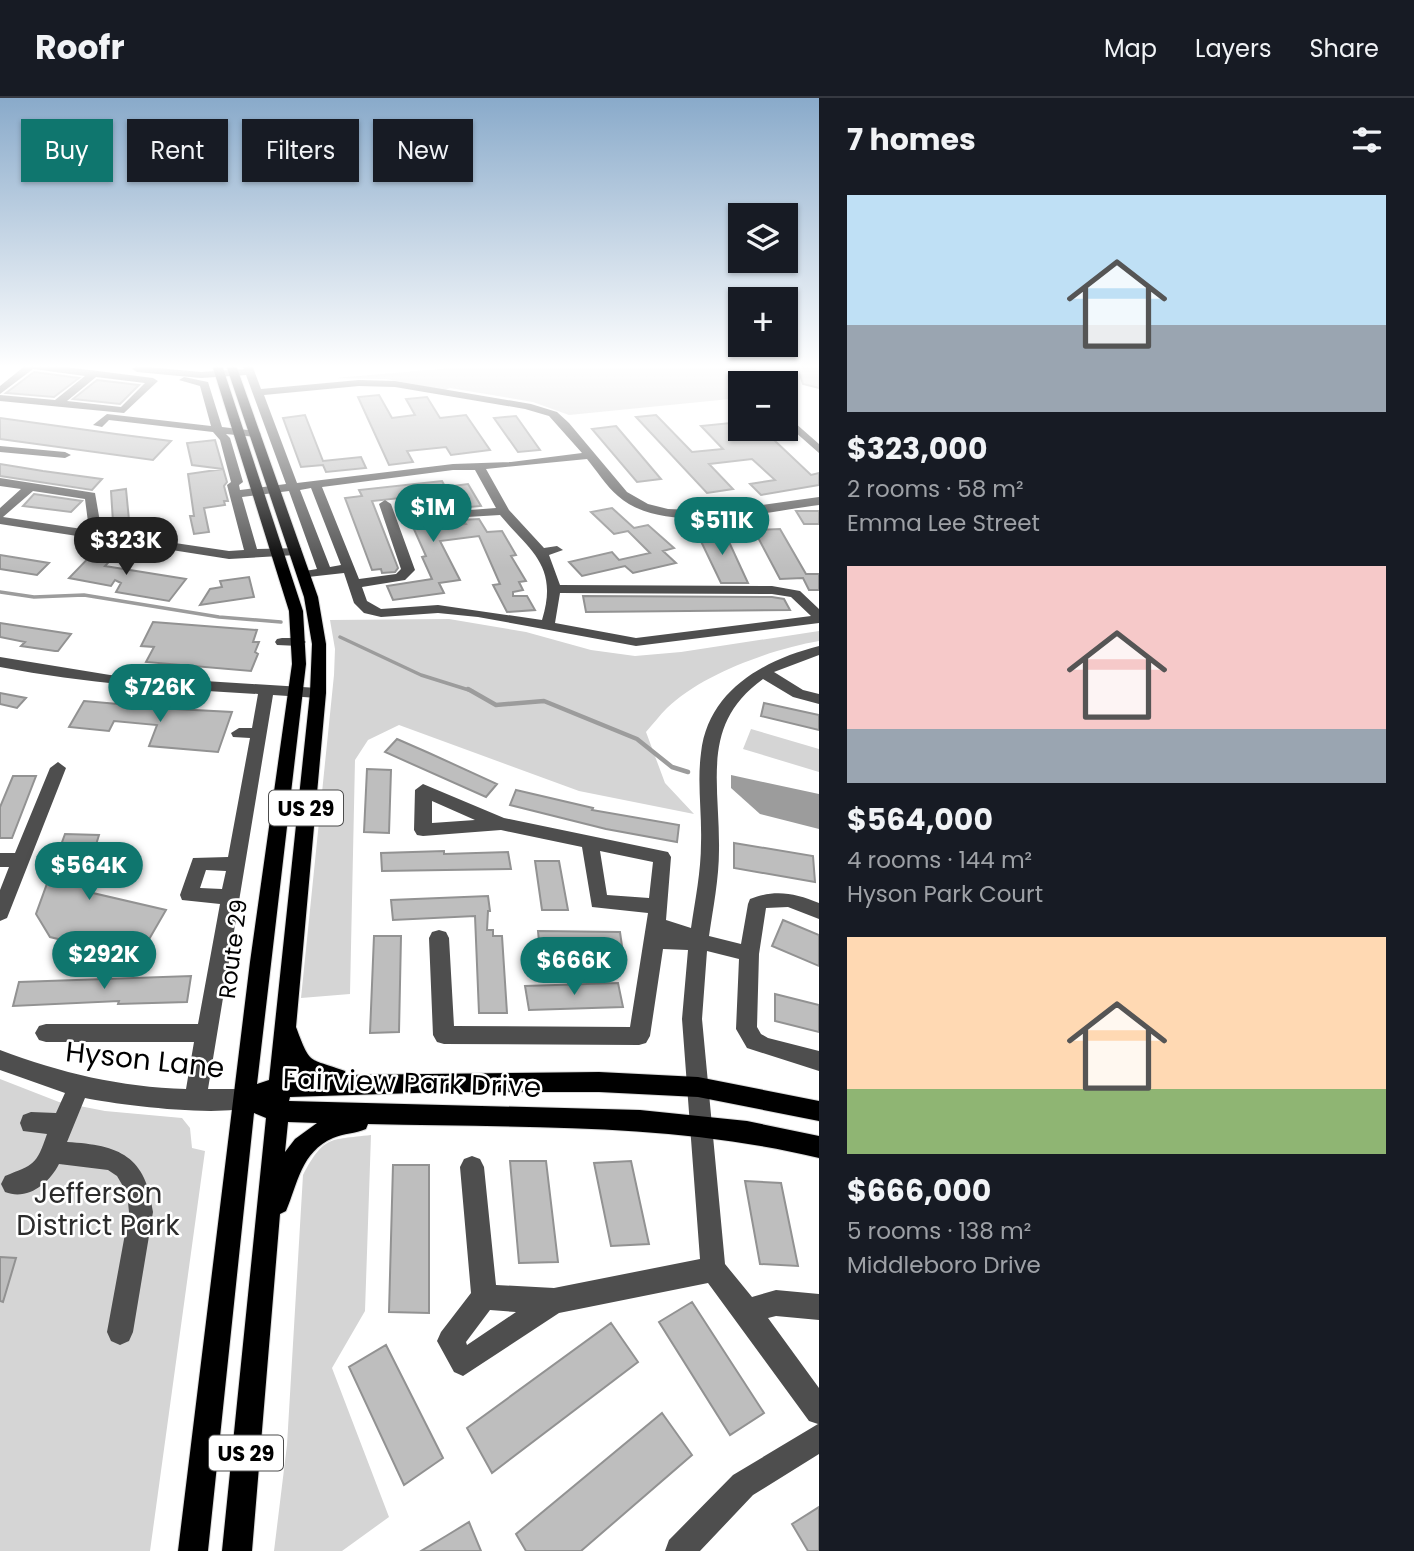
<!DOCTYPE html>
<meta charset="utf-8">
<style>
:root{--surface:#171b24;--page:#242831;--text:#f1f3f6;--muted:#9ea1a6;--line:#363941;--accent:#0f766e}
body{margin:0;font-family:Poppins,sans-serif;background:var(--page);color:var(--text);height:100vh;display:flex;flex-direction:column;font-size:26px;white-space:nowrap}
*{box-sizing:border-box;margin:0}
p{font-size:23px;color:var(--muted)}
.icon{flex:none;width:38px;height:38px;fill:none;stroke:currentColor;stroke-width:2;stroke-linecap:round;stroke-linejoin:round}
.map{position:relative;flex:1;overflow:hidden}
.details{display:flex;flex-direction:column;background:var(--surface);width:595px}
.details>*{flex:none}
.guide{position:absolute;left:21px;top:21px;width:665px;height:63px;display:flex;gap:14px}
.controls{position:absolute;left:728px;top:105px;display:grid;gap:14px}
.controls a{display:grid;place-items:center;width:70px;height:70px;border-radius:0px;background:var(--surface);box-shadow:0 2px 5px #0004;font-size:35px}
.price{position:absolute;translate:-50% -60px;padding:0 16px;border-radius:24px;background:var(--accent);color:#fff;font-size:23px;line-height:46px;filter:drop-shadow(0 2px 4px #0008)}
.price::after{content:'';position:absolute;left:50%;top:42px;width:21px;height:16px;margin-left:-10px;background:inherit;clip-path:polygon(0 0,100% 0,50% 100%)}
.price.active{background:#222;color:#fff}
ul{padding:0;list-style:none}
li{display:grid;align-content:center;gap:14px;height:371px;padding:0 28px}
li span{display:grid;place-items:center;height:217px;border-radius:0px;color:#555}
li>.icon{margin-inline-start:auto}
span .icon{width:126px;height:126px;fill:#fffc;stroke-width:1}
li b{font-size:30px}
h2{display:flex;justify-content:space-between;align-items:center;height:84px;padding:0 28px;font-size:30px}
.tag{padding:0 24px;border-radius:0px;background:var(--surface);box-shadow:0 2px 5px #0004;font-size:24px;line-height:63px}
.tag.active{background:var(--accent);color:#fff}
header{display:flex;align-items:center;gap:42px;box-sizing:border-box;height:98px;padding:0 35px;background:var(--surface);border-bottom:2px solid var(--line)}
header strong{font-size:33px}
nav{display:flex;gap:38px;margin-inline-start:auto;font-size:24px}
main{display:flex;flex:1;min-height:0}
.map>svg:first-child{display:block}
.green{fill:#d5d5d5}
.water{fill:#9c9c9c}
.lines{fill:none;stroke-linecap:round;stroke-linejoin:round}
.stream-far1{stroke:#9c9c9c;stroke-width:3.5}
.stream{stroke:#9c9c9c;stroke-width:4.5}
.building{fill:#bebebe;stroke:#929292;stroke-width:2}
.major-casing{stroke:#dbdbdb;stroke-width:2}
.minor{fill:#4e4e4e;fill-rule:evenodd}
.major{fill:#000;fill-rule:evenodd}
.labels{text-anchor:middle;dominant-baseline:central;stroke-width:5;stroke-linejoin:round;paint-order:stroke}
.shield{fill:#fff;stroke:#4c4c4c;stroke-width:2}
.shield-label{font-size:21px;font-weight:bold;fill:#000}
.street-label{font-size:23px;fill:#000;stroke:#fff}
.near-street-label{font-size:28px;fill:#000;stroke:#fff}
.near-park-label{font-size:28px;fill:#2c2c2c;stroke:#fff}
</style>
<header>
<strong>Roofr</strong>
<nav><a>Map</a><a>Layers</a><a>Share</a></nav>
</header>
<main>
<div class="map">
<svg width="819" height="1453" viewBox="0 0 819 1453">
<rect width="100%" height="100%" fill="#fff"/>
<path class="green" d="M485,267h267l19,18h-31v15l-171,17 -36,-13 -83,-14 -5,2 -59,-11 -50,-1z
M449,521l77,13 65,18 44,6 46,-4 138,-21v10c-47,8 -117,33 -152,67 -7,7 -14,16 -21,24l19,51 29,31 -115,-23 -180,-66 -31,15 -13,20 -5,234 -49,4 33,-323 1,-26 -5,-29z
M751,631l68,20v23l-76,-23z
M0,981l59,23 46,9 77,7 8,10 2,20 13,3 -55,400h-150z
M371,1037l-6,176 -33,57 57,149 -47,34h-68l13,-106 16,-270c21,-39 25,-35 68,-40z"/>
<path class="water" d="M731,677l88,19v35l-59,-15 -29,-26z"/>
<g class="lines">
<path class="stream-far1" d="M0,494l34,5 50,-2 135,22 62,5
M340,539l81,38 51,16"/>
<path class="stream" d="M468,591l28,16 48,-4 93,38 35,28 16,5"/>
</g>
<path class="building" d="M797,267h22v23l-16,-4z
M34,274l45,6 -25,19 -48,-4z
M97,282l42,5 -19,19 -47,-5z
M379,297l13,23 23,-3 -9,-16 21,-2 13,21 26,-3 24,35 -39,5 -5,-8 -39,4 6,11 -24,3 -31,-68z
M305,317l18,46 38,-4 5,11 -40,4 -3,-7 -22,2 -18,-49z
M656,317l36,37 31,-3 -22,-23 39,-4v7h47l9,8 -23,2 38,36 8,-2v12l-58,10 -11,-11 25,-4 -23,-21 -43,5 24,25 -26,4 -71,-76z
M516,318l24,34 -22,2 -24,-34z
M0,320l116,16 55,7 -18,19 -153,-21z
M616,328l45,53 -24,3 -45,-53z
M215,342l12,42 -3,4 4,15h-4l1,4 -21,3 5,24 -15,2 -4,-18h4l-6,-42 35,-5 -31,-4 -5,-22z
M0,366l43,7 59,8 -10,11 -92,-14z
M442,383l6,11 -5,-2 -20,5 16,32 27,-3 -3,-4 16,-1 8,13 15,-1 14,24 -5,1 15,25 -7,1 4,8 -10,2v4h14l8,14 -28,2 -14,-27 7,-1 -21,-48 -39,5 20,39 -21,3 5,10 -51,7 -6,-14 45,-7 -10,-22 4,-1 -26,-58 -28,3 26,67 -3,4 -13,1 -1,-4 -9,1 -27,-72 17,-2 -3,-6z
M468,386l13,22 -23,2 -13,-21z
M126,391l3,31 -16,2 -2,-31z
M34,396l48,7 -11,11 -48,-6z
M612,410l22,20 14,-3 26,23 -11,3 13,12 -43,10 -8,-7 -43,10 -13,-14 43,-10 7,8 31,-7 -22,-22 -14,3 -23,-22z
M796,413h23v13h-15z
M780,431l26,45h13v16h-10l-6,-12 -23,1 -26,-49z
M696,433h28l24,52h-27z
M100,448l20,4 -15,16 81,13 -17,22 -53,-9 5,-9 -6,-3 -4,6 -42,-8z
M0,457l49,8 -12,12 -37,-6z
M249,479l5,20 -54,8 10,-16 12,-2 -2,-6z
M583,498l189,1 12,2 6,11 -204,2z
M153,524l104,8 -4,12h6l-4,10 3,2 -7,17 -105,-9 8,-15 -13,-1z
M0,525l71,11 -13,17h-3l-34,-5 4,-4 -25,-5z
M0,595l26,5 -9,10 -17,-4z
M84,603l91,8 57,3 -14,40 -69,-6 8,-21 -43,-4 -5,10 -40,-4z
M764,605l55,12v15l-58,-14z
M397,641l32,14 68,31 -11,13 -101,-45z
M367,671l24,1 -2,63 -25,-1z
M13,678h23l-24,62h-12v-31z
M516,692l77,18 -1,2 87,15 -2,17 -71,-13 -96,-24z
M65,736l34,1 -14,45 8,13 73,17 -18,31 -21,-6 -3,5 -16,-3 -8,12 -50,-12 -14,-23z
M734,745l79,13 2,26 -81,-14z
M444,753v3l64,-2 3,17 -129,2 -1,-18z
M535,763h24l9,49h-26z
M488,798l2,15h-2l-1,19h6v6h9l5,77h-28l-4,-97 -82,4 -2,-20z
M783,822l36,15v31l-47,-20z
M538,833l82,1 3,21 -83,-1z
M374,838h27l-2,96 -29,1z
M191,878l-4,26 -69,2 1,-3 -106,5 6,-24z
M618,885l5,24 -94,3 -4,-24z
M775,896l44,11v27l-44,-11z
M510,1063h36l12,101 -39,1z
M631,1063l18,83 -38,2 -17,-83z
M393,1067h36v148l-40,-1z
M745,1083l36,2 17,83 -38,-2z
M0,1159l16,1 -13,44 -3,-1z
M692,1204l72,111 -34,22 -71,-113z
M611,1225l27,39 -146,111 -25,-45z
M386,1247l57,113 -39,27 -55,-118z
M662,1315l30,42 -111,96h-55l-10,-17z
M819,1409v44h-11l-16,-27z
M469,1424l12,29h-60l25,-15z"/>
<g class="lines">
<defs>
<path id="major" d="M212,267h10l81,246 3,53 -49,420 12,-4 41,-387 2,-49 -8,-47 -78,-232h10l82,232 8,47v49l-30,334c15,40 12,30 49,44l1,4 253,-3 99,5 121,24v20l-121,-24 -99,-5h-153l-156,5 -1,4 351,9 107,11 72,15v22c-148,-36 -300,-30 -451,-34l-2,5c-11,5 -22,4 -33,9 -32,14 -35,45 -47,73l-6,3 -28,337h-30l44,-433 -12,-5 -46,438h-30l72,-589 42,-298 -3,-53zM292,970l9,8 -9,1zM288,1024l29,1 -22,16 -10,13z"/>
</defs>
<use href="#major" class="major-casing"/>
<path class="minor" d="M26,267h24l103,13 5,3 -34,32 -124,-12v-6l55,5 30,-24 -52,-7 -33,25v-8zM96,279l49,6 -24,24 -54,-6z
M242,267h10l9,24 98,-9 36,1 136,23 26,8 12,11 58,69 21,12 20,5 50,2 101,-14v8c-53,7 -157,31 -201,-9 -12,-10 -21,-25 -31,-37l-101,10 23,41 35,38 13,-2 6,4 -14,5 11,30 212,1 28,5 19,18v14l-183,23 -158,-29 -40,-4 -57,4 -17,-4 -10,-10 -10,-30 -45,5v-6l18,-3 -28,-78 -47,6 15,52 44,-1v6l-5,1 -67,4 -140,-22 -8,6 -6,-4 2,-3 -77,-12v-16l21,-19 -21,-3v-8l95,15 5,29 -6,9 135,20 15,-1 -17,-65 4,-3 -11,-42 -7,-8 -104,-12 -7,7 -9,-2 14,-11 104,12 -11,-40 -21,-6 5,-3 24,5 14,45 34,4 5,3 -5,3 -30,-3 4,4 13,44 -4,3 1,5 46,-6 -40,-109 -45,3 -64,-6 -5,-3 5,-3 64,6 43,-3zM359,288l36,1 130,22 24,7 33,37 -71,9 -58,2 -156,19 -33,-88zM453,372h22l21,38 -39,3 -13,-18 -10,3 16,22 50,-3c30,36 59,50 42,105l-104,-15 -57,4 -14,-8 -5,-14 43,-7 10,-10 -24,-66 -6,-4 -6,4 22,65 -5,5 -37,5 -37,-92zM311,390l30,77 -11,2 -30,-77zM33,393l52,8 3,23 -6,7 -79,-12zM560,495l212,1 19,3 20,19 -175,22 -81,-15z
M786,317l33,29v9l-33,-29z
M0,348l65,6 6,3 -6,3 -65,-6z
M282,540h17l7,4 -7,4 -22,-1 -2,-3 2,-3z
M819,548v9l-45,17 29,18 16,4v10l-26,-7 -30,-18c-63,45 -43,104 -44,171 0,29 -6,58 -10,86l32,8 7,-40 2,-5c25,-10 45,-6 69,4v16l-31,-12 -22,1 -7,46 -2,73 4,7 7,4 51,13v20l-72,-23 -11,-19 3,-70 -32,-8 -5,68 23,245 27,33 24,-7 43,4v26l-43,-4 -8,2 51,70v66l-66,41 -53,56h-35l4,-11 64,-65 85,-51 -9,-3 -101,-138 -149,30 -96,63 -9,-4 -17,-31 4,-9 30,-39 -11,-126 4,-8 8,-3 8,3 4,8 12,118 58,3 146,-29 -18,-240 6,-69 -25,-1 -13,87 -4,7 -7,2 -195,-1 -7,-2 -4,-7 -4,-97 3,-6 7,-2 7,2 3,6 5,88 176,1 18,-114 -56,-6 -10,-60 -81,-17 -78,6 -6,-1 -3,-5 1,-40 8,-6 81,34 164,34 3,5 -5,63 25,8c4,-28 10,-56 10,-85 1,-30 -4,-60 0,-90 7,-63 63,-93 118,-107zM432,703l43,19 -43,3zM600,753l53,11 -4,36 -42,-3zM490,1212l26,2 -49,33 -1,-3z
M0,559l110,18 208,13 8,5 -8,5 -45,-3 -65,394h37l8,3 3,7 -3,7c-31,12 -134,-1 -168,-8l-18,44c53,3 79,14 86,70l-20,120 -4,9 -9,4 -9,-4 -4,-9 22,-120 -2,-19 -10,-17 -9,-6 -49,-6c-10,20 -32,37 -54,28l-4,-8 4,-8c29,-12 31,-10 42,-42l-24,-3 -3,-8 3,-8 8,-3 25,1 9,-20 -65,-23v-20c61,23 120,37 186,39l8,-47h-148l-7,-2 -4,-7 4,-7 7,-2h152l22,-120 -38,-4 -2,-5 13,-37 35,-1 22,-119 -17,-1 -2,-4 8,-5h13l6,-34c-87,-5 -172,-10 -258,-27zM206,772l20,1 -4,18 -22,-1z
M58,664l8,6 -57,145 -2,5 -7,3v-31l9,-23h-9v-14h15l35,-85z"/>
<use href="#major" class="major"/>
</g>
<linearGradient id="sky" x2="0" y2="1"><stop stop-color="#89aaca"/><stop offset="0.57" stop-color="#fff"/><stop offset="1" stop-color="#fff" stop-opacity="0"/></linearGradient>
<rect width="819" height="471" fill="url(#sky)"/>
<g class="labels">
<g class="shield">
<rect x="269" y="692.5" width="74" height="35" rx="5"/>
<rect x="209" y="1337.5" width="74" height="35" rx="5"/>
</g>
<g class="shield-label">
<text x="306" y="710">US 29</text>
<text x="246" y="1355">US 29</text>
</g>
<g class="street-label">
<text transform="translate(233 851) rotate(-83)">Route 29</text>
</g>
<g class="near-street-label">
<text transform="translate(145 962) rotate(6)">Hyson Lane</text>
<text transform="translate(412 985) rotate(2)">Fairview Park Drive</text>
</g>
<g class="near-park-label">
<text x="98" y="1095">Jefferson<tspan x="98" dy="32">District Park</tspan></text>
</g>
</g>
</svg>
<div class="controls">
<a><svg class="icon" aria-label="layers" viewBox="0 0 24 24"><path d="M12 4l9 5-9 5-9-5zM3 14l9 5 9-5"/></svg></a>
<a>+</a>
<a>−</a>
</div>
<b class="price" style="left:433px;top:446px">$1M</b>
<b class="price" style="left:722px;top:459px">$511K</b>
<b class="price active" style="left:126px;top:479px">$323K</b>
<b class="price" style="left:160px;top:626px">$726K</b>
<b class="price" style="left:89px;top:804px">$564K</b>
<b class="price" style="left:104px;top:893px">$292K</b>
<b class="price" style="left:574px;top:899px">$666K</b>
<div class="guide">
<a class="tag active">Buy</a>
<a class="tag">Rent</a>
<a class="tag">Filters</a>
<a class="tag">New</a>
</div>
</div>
<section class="details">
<h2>7 homes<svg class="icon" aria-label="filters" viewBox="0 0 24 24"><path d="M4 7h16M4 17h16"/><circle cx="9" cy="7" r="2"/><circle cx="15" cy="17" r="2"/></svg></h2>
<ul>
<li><span style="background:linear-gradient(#bfe0f5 60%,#9aa5b1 0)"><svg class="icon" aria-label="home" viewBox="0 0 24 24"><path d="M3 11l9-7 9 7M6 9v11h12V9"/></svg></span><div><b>$323,000</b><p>2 rooms · 58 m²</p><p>Emma Lee Street</p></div></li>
<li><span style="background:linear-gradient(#f6c9c9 75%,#9aa5b1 0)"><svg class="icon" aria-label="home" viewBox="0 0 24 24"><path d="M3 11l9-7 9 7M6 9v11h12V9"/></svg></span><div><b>$564,000</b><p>4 rooms · 144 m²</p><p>Hyson Park Court</p></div></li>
<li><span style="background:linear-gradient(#ffd9b3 70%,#8fb573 0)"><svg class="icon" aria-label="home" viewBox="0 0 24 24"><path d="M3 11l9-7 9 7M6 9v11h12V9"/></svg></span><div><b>$666,000</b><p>5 rooms · 138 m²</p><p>Middleboro Drive</p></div></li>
</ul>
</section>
</main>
